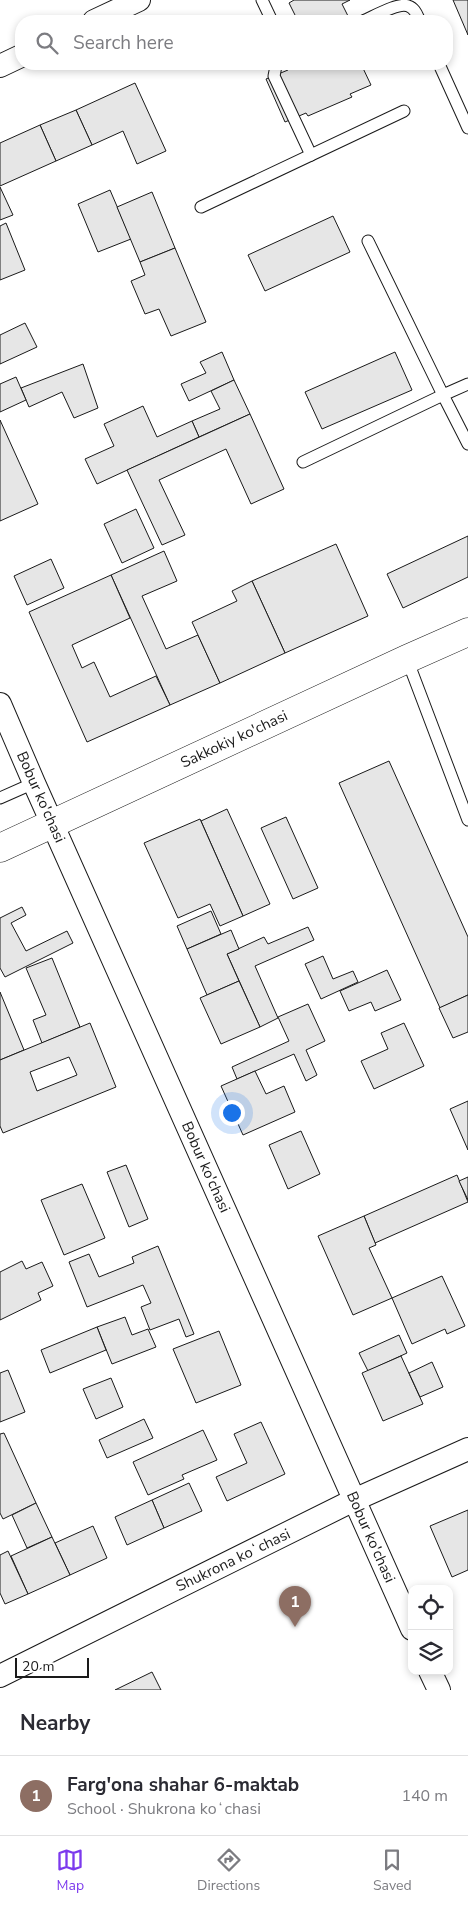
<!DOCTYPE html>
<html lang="en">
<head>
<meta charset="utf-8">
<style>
  body { margin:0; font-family:"Nunito Sans",sans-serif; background:#f7f7f7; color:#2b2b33 }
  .controls { position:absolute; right:15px; bottom:15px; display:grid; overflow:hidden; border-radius:10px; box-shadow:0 2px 8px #0003 }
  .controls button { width:45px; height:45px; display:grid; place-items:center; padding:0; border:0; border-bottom:1px solid #e1e1e2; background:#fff; color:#2b2b33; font:25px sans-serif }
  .scale { position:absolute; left:15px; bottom:12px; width:74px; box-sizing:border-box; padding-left:5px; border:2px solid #1a1a1a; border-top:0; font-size:14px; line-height:18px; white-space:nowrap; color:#1a1a1a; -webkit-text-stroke:4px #fff; paint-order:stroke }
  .you { position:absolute; left:231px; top:1112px; width:18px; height:18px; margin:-12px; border:4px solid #fff; border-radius:50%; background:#1a73e8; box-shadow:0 0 0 8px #1a73e833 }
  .badge { display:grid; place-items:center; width:32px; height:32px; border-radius:50%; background:#7c3aed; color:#fff; font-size:16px; font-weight:700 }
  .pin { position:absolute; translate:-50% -41px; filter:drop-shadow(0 1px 2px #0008) }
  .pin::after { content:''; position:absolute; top:26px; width:18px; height:15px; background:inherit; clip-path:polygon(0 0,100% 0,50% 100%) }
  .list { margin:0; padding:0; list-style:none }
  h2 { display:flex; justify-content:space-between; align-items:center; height:65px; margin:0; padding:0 20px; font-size:21px }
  h2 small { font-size:16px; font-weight:400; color:#7c7c81 }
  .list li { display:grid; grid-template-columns:32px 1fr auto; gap:15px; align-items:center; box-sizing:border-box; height:80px; padding:0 20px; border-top:1px solid #e1e1e2 }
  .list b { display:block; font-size:19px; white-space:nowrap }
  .list p { margin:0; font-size:16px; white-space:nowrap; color:#7c7c81 }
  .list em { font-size:16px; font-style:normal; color:#7c7c81 }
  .icon { flex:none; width:28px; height:28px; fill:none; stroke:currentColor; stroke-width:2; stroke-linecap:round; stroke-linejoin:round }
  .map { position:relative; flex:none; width:468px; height:1690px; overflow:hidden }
  .search { position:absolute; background:#fff; box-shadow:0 2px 8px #0003; left:15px; right:15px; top:15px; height:55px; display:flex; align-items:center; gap:12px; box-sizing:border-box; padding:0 18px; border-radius:20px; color:#7c7c81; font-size:19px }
  .sheet { height:145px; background:#fff }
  nav { display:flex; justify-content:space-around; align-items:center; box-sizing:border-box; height:70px; border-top:1px solid #e1e1e2; background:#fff; font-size:14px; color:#7c7c81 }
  nav a { display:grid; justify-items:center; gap:2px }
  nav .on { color:#7c3aed }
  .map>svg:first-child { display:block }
  .building { fill:#e6e6e6; stroke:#1a1a1a; fill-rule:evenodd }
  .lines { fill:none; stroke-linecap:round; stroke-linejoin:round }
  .lane-casing { stroke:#1a1a1a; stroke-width:13 }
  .street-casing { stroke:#1a1a1a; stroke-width:24 }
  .secondary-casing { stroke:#1a1a1a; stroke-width:29 }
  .lane { stroke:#fff; stroke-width:11 }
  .street { stroke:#fff; stroke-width:22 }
  .secondary { stroke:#fff; stroke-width:28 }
  .labels { text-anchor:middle; stroke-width:4; stroke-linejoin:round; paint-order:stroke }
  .street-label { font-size:15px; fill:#1a1a1a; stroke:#fff }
</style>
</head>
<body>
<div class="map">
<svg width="468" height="1690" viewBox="0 0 468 1690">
  <rect width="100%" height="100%" fill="#fff"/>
  <!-- building -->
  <g class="building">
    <path d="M294 0H350L342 4 349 18 342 21H298L289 3Z"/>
    <path d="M453 0H468V35Z"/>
    <path d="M285 64H361L371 85 350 94 352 97 308 116 306 113 285 122 266 79 288 70Z"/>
    <path d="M135 83 166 151 137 164 123 131 92 145 76 110Z"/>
    <path d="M76 110 92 145 56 161 40 125Z"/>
    <path d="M40 125 56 161 0 186V143Z"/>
    <path d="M0 187 13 215 0 220Z"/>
    <path d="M110 190 131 239 98 252 78 204Z"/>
    <path d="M152 192 175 248 140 262 117 207Z"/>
    <path d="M333 216 350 252 265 291 248 255Z"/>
    <path d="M6 223 25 270 0 280V226Z"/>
    <path d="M175 248 206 322 171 336 159 309 145 314 131 281 145 275 140 262Z"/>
    <path d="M25 323 37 347 0 364V335Z"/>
    <path d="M222 352 234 380 189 401 181 384 206 373 200 362Z"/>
    <path d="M395 352 412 390 322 429 305 392Z"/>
    <path d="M83 364 98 408 74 418 62 392 29 407 21 388Z"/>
    <path d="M16 377 26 400 0 412V384Z"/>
    <path d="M234 380 250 414 199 437 192 421 220 409 211 391Z"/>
    <path d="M143 406 157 437 192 421 199 437 97 484 85 459 114 446 104 424Z"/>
    <path d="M250 414 284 489 251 504 226 449 159 480 185 535 162 545 127 470Z"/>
    <path d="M0 420 38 504 0 521Z"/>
    <path d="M136 509 154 548 122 563 104 524Z"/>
    <path d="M468 536V577L403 608 387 574Z"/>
    <path d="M336 544 368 616 285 653 252 581Z"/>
    <path d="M164 551 177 581 142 596 166 649 198 635 220 683 170 705 111 575Z"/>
    <path d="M51 559 64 588 27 605 14 576Z"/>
    <path d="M111 575 130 618 72 645 82 668 94 662 110 697 156 676 170 705 87 742 29 612Z"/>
    <path d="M252 581 285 653 220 683 192 622 237 601 232 591Z"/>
    <path d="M389 761 468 937V995L440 1008 339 783Z"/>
    <path d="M227 809 270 904 243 916 201 821Z"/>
    <path d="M286 817 318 888 293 899 261 828Z"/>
    <path d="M200 819 243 916 220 926 210 904 178 918 144 843Z"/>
    <path d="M22 907 26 915 11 923 26 951 67 931 73 943 5 977 0 968V918Z"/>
    <path d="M211 911 221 934 187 949 177 926Z"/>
    <path d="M308 927 314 940 255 966 278 1018 260 1027 227 954 264 937 268 944Z"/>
    <path d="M231 930 239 949 227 954 239 981 207 995 187 949Z"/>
    <path d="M323 956 333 979 353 971 358 982 321 999 305 964Z"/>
    <path d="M52 958 80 1027 42 1043 33 1020 46 1015 26 968Z"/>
    <path d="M387 970 401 1000 375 1011 371 1002 349 1011 340 991Z"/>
    <path d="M239 981 260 1027 221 1044 200 998Z"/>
    <path d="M0 992 24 1050 0 1060Z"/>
    <path d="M468 995V1032L453 1038 439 1008Z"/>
    <path d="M308 1004 325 1041 306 1050 317 1075 306 1081 294 1054 237 1079 232 1067 289 1041 278 1017Z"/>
    <path d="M90 1023 116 1087 3 1133 0 1126V1060ZM69 1057 77 1075 37 1091 30 1072Z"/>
    <path d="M404 1023 424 1066 374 1089 361 1061 388 1049 381 1033Z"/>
    <path d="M255 1071 266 1094 284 1086 295 1112 243 1135 221 1086Z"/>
    <path d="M468 1101V1150L450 1109Z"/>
    <path d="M301 1131 320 1174 288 1189 269 1145Z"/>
    <path d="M126 1165 148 1219 129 1227 107 1172Z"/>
    <path d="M457 1175 468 1202 375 1243 364 1216Z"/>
    <path d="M468 1177V1200L459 1181Z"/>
    <path d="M82 1184 105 1238 64 1255 41 1200Z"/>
    <path d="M364 1216 376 1245 369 1248 392 1298 353 1315 318 1236Z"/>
    <path d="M158 1246 194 1334 186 1337 179 1319 150 1330 141 1307 151 1303 143 1285 87 1307 69 1262 89 1254 99 1277 134 1263 132 1257Z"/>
    <path d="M22 1261 26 1269 42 1262 53 1286 38 1293 41 1300 0 1320V1272Z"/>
    <path d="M442 1276 465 1326 447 1334 445 1329 412 1344 392 1298Z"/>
    <path d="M125 1317 132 1335 148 1329 156 1347 112 1364 97 1327Z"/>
    <path d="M97 1327 106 1350 50 1373 41 1350Z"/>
    <path d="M219 1331 241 1385 196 1403 173 1349Z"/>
    <path d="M399 1335 407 1353 368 1371 359 1353Z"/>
    <path d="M401 1356 423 1404 383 1421 362 1373Z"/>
    <path d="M432 1362 443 1387 420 1397 409 1373Z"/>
    <path d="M8 1370 25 1412 0 1422V1373Z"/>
    <path d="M111 1378 123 1407 96 1419 83 1389Z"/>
    <path d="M144 1419 153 1438 107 1458 99 1440Z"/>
    <path d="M261 1422 285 1474 227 1501 216 1477 247 1463 234 1434Z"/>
    <path d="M203 1430 217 1460 182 1475 184 1479 148 1495 133 1462Z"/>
    <path d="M4 1433 36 1503 3 1519 0 1513V1434Z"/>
    <path d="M189 1483 202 1511 164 1528 152 1500Z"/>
    <path d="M152 1500 164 1528 127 1545 115 1517Z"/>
    <path d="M36 1503 52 1537 27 1548 12 1515Z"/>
    <path d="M468 1510V1570L452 1577 430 1526Z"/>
    <path d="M93 1526 107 1558 70 1575 55 1543Z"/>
    <path d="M52 1537 70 1575 28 1594 11 1556Z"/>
    <path d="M8 1551 28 1594 5 1604 0 1593V1555Z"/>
    <path d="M152 1672 161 1690H115Z"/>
  </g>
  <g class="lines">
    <defs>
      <g id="lane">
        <path d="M262 0 272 21"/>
        <path d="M363 21C373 17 398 2 408 6 415 8 417 15 420 21"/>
        <path d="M278 64 276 66 274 76 311 155"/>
        <path d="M439 64 468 128"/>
        <path d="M201 207 404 111"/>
        <path d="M368 241 443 395 468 384"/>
        <path d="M303 462 443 395 468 444"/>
        <path d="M407 659 468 820"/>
        <path d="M0 798 34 783"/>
      </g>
      <g id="street">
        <path d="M94 21 139 0"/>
        <path d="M0 66 21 56"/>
        <path d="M0 704 34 783 412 1629"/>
        <path d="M430 1671 439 1690"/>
        <path d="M0 1676 354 1500 468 1449"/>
      </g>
      <path id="secondary" d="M0 848 407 659 468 632"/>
    </defs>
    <!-- lane casing -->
    <use href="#lane" class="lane-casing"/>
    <!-- street casing -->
    <use href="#street" class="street-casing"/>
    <!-- secondary casing -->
    <use href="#secondary" class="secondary-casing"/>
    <!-- lane -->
    <use href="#lane" class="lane"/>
    <!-- street -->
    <use href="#street" class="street"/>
    <!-- secondary -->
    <use href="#secondary" class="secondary"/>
  </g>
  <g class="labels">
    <!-- street labels -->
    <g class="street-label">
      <text transform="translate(234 739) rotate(-25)" y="5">Sakkokiy ko'chasi</text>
      <text transform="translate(41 797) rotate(66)" y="5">Bobur ko'chasi</text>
      <text transform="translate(206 1167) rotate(66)" y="5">Bobur ko'chasi</text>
      <text transform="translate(371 1537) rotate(66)" y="5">Bobur ko'chasi</text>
      <text transform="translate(233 1560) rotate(-26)" y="5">Shukrona koʻchasi</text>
    </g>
  </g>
</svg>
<div class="controls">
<button><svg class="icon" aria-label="locate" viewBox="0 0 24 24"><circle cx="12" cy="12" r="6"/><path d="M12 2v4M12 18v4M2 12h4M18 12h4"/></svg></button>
<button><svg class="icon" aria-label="layers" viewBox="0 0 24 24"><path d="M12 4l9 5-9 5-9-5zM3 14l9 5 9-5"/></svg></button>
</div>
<div class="scale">20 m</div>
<div class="you"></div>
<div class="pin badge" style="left:295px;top:1627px;background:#8d6e63">1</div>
<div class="search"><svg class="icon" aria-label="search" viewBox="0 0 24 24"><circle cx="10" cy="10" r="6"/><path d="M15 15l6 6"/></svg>Search here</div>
</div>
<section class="sheet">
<h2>Nearby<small></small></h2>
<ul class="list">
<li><span class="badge" style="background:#8d6e63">1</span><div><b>Farg'ona shahar 6-maktab</b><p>School · Shukrona koʻchasi</p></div><em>140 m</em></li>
</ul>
</section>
<nav>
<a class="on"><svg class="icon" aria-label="map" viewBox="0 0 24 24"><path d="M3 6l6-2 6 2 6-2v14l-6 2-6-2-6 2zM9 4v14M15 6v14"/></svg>Map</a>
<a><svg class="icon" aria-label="directions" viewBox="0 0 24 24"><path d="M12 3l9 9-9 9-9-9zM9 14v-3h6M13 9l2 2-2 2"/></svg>Directions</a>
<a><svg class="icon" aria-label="saved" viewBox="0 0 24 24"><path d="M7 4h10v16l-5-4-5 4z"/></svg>Saved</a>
</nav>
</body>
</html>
